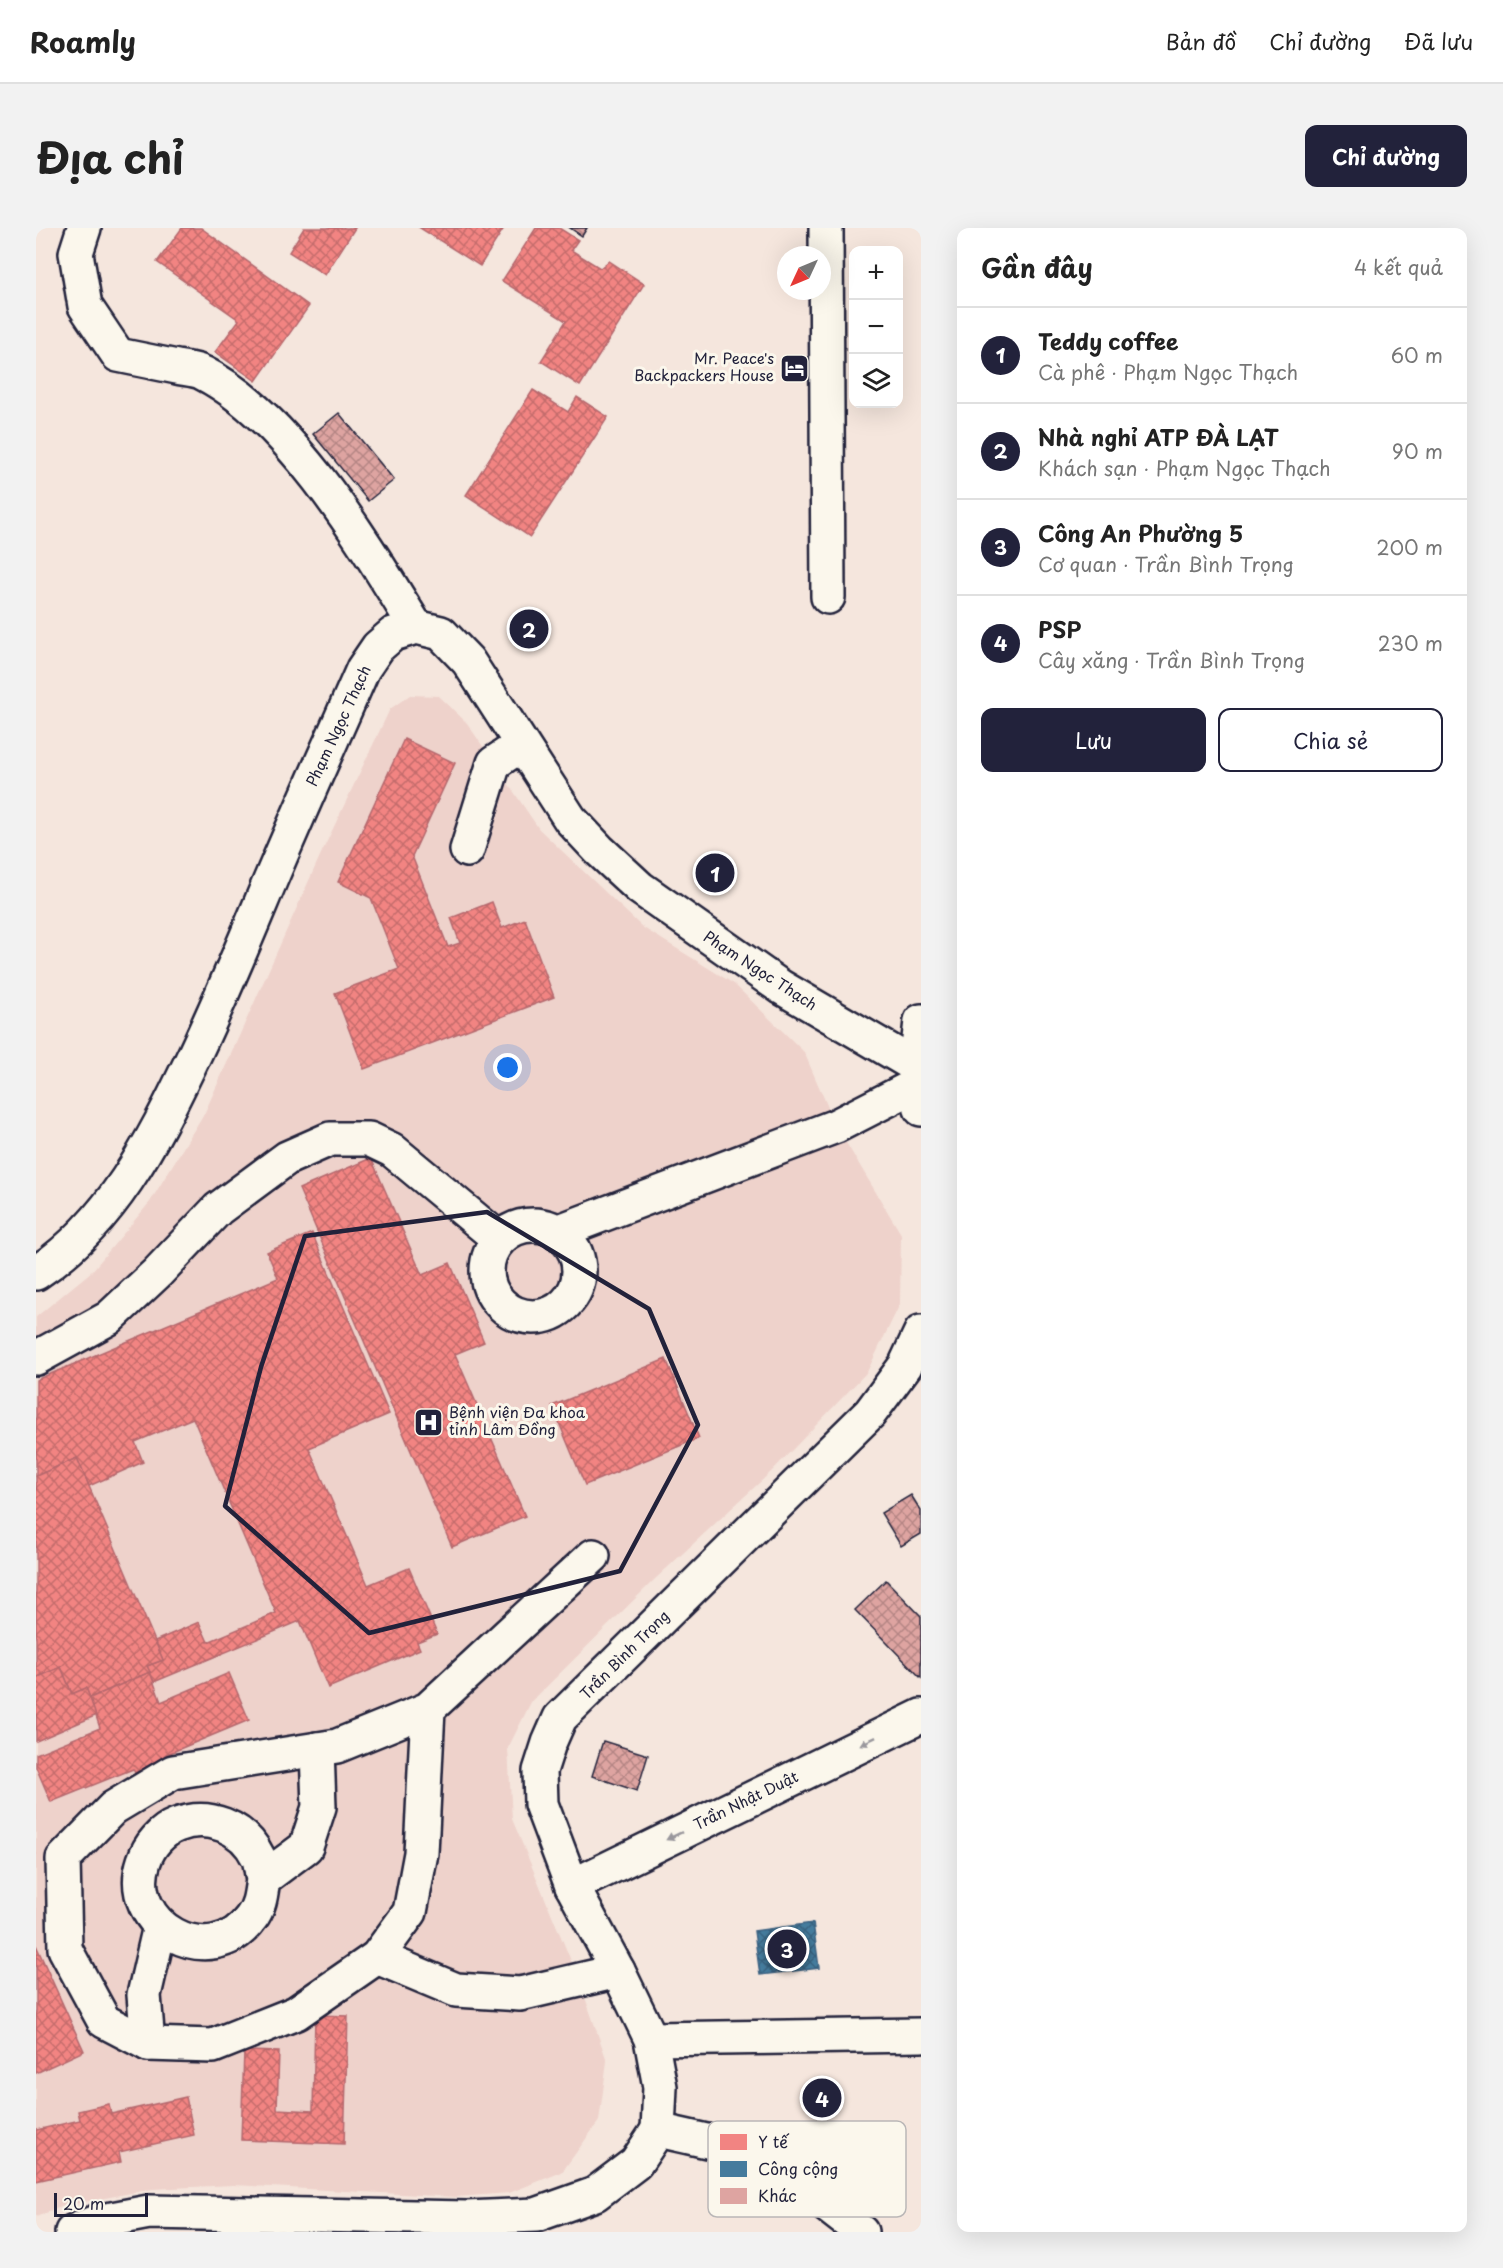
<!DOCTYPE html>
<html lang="vi">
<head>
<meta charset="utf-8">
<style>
  body { margin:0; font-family:"Playpen Sans",sans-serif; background:#f2f2f2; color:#222 }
  .controls { position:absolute; right:18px; top:18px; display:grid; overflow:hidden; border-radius:12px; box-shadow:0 6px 24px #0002 }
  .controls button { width:54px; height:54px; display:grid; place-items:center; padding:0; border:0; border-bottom:2px solid #e0e0e0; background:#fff; color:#222; font:30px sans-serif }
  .compass { position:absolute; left:741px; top:18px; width:54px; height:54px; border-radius:50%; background:#fff; box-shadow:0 6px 24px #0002; rotate:226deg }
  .scale { position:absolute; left:18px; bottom:15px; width:94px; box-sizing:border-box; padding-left:6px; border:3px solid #22223b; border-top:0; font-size:16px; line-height:21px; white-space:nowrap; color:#22223b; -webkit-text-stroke:4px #fbf7ec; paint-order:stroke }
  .you { position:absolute; left:472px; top:840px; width:21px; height:21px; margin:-15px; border:4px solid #fff; border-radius:50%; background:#1a73e8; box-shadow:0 0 0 9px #1a73e833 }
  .badge { display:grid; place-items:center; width:39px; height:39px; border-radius:50%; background:#22223b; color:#fff; font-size:20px; font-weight:700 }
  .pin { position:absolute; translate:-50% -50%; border:3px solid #fff; box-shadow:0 2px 6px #0006 }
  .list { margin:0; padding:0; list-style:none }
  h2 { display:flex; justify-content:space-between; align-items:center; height:78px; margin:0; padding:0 24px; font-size:26px }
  h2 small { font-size:20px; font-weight:400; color:#767676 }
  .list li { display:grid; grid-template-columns:39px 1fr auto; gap:18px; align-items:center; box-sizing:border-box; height:96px; padding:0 24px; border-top:2px solid #e0e0e0 }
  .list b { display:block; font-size:22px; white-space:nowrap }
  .list p { margin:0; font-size:20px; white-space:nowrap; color:#767676 }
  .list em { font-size:20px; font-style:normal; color:#767676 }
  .actions { display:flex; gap:12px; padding:18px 24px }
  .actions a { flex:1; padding:14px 0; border:2px solid #22223b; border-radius:12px; text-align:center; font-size:21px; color:#22223b }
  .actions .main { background:#22223b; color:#fff }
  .icon { flex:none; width:33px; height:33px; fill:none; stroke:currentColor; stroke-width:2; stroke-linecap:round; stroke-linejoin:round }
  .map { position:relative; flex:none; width:885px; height:2004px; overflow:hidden; border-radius:12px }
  header { display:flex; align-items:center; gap:36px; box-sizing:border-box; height:84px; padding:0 30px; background:#fff; border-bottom:2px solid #e0e0e0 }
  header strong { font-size:28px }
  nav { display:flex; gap:33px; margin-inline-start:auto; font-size:21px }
  .intro { display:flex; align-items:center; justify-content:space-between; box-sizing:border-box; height:144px; padding:0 36px }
  h1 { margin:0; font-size:42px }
  .button { padding:15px 27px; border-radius:12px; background:#22223b; color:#fff; font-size:21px; font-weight:700 }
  main { display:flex; gap:36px; padding:0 36px }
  aside { flex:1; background:#fff; border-radius:12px; box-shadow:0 6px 24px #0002 }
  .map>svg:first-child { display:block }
  .built { fill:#eed2cb }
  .health { fill:url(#health-cross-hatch); stroke:#b4676d; stroke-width:1.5 }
  .public { fill:url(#public-cross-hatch); stroke:#3a6080; stroke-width:1.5 }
  .building { fill:url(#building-cross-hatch); stroke:#22223b; stroke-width:1.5 }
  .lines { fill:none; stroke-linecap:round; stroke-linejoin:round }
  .minor-casing { stroke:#22223b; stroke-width:38 }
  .minor { stroke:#fbf7ec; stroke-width:33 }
  .oneway { fill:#99979c }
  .marked { fill:none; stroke:#22223b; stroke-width:4.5; stroke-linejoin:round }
  .labels { text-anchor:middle; stroke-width:6; stroke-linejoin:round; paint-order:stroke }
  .poi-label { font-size:15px; fill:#22223b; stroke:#fbf7ec; text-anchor:end }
  .street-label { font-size:15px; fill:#22223b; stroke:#fbf7ec }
  .key { fill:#fbf7ec; stroke:#bab7b7; stroke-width:1.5 }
  .key-label { font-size:16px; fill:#22223b }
</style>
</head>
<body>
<header>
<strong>Roamly</strong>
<nav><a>Bản đồ</a><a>Chỉ đường</a><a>Đã lưu</a></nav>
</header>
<div class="intro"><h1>Địa chỉ</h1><a class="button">Chỉ đường</a></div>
<main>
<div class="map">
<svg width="885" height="2004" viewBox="0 0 885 2004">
  <defs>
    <pattern id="health-cross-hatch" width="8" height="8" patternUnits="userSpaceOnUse" patternTransform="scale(1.5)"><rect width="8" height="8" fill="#f28482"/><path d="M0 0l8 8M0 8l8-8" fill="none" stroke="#c46c6c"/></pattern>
    <pattern id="public-cross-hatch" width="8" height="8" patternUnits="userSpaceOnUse" patternTransform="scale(1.5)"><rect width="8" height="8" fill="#457b9d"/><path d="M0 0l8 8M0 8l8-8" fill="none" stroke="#396481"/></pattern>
    <pattern id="building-cross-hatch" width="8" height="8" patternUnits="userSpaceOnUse" patternTransform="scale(1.5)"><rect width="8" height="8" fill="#dea4a1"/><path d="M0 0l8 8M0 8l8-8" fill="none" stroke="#b48584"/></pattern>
  </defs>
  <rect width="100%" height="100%" fill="#f5e6dd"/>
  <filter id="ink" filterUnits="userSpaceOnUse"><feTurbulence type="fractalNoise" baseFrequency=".0167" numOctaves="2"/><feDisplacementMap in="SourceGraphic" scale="12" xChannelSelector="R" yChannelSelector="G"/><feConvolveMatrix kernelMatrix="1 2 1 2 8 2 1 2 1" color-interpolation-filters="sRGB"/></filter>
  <g filter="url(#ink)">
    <!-- built -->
    <path class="built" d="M374 467 403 468 431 495 503 601 606 699 698 756 768 824 800 898 865 1006 864 1076 831 1144 735 1244 618 1352 495 1474 472 1520 476 1591 543 1752 571 1833 563 1893 526 1944 473 1965 420 1969 197 1957 116 1961 27 1978 0 1989V1089L56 1043 114 974 169 884 284 628 354 481Z"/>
    <!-- health -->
    <g class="health">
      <path d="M146 0H165L273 78 220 153 179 124 203 92 121 34Z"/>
      <path d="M268 0H319L289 47 253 24Z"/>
      <path d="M384 0H468L444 38Z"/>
      <path d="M500 0H523L542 12 535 22 564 40 573 33 608 56 544 158 505 133 530 93 466 53Z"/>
      <path d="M497 162 532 184 541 169 572 189 494 309 430 267Z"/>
      <path d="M368 511 419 535 376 628 412 719 424 715 415 690 456 674 466 700 489 691 518 769 328 841 299 765 363 741 335 670 302 654Z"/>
      <path d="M335 930 386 1047 414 1035 448 1114 419 1126 489 1288 416 1319 263 961Z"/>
      <path d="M276 1005 353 1186 273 1220 332 1357 373 1340 401 1406 381 1414 384 1421 292 1460 264 1393 118 1454 111 1438 127 1432 119 1413 163 1394 172 1414 240 1385 157 1190 99 1214 107 1234 53 1258 41 1230 0 1248V1152L242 1050 231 1024Z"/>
      <path d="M630 1131 663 1210 549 1257 516 1178Z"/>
      <path d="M41 1230 127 1432 111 1438 114 1444 54 1470 50 1460 36 1466 25 1439 0 1450V1248Z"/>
      <path d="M25 1439 36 1466 50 1460 61 1487 0 1513V1450Z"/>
      <path d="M114 1444 125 1474 193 1445 213 1492 129 1527 132 1534 100 1547 97 1541 15 1574 0 1539V1526L64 1500 54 1470Z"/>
      <path d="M0 1717 48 1823 0 1845Z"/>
      <path d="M279 1787 312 1788 308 1916 205 1912 208 1823 243 1824 241 1881 277 1883Z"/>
      <path d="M150 1869 158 1907 83 1924 85 1934 0 1953V1902L44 1892 42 1883 73 1876 75 1886Z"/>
    </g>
    <!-- public -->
    <path class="public" d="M777 1695 783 1740 724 1747 718 1703Z"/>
    <!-- building -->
    <g class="building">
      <path d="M534 0H551L546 8Z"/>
      <path d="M303 185 358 252 332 273 277 206Z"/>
      <path d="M875 1267 885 1283V1306L865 1318 845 1285Z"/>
      <path d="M850 1352 885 1388V1450L819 1382Z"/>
      <path d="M567 1513 612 1527 601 1563 556 1548Z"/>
    </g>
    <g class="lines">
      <defs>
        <g id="minor">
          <path d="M48 0 40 25 49 78 82 127C102 131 121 135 141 139 149 141 160 141 167 145 255 190 329 316 380 399"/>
          <path d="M790 0 792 369"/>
          <path d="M431 622 458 535 485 517"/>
          <path d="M885 793 880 838 885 881"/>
          <circle cx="497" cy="1043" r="46"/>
          <path d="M521 1004 800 898 882 856"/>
          <path d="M0 1045C75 996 116 915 154 836 183 776 208 715 234 653 264 582 296 512 327 441L342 419 357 406 380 399 405 405 432 433 534 591 563 622 604 660 745 759 880 838"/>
          <path d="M0 1130 73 1090 121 1045 182 981 251 930 294 911H333L356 922 463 1011"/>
          <path d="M392 1481 301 1518 137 1544 77 1580 27 1631 29 1721 68 1793 112 1816 177 1818 260 1785 341 1729 374 1684 385 1625 392 1481 557 1328"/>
          <path d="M227 1651C225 1644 225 1635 222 1629 207 1598 172 1585 141 1597 125 1603 113 1618 108 1633 86 1698 175 1746 215 1690 224 1679 225 1665 227 1651L270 1619 283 1579 281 1521"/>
          <path d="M536 1658 885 1488"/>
          <path d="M341 1729 420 1762 484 1766 582 1743"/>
          <path d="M615 1811 885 1807"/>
          <path d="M112 1816 108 1767 124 1698"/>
          <path d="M622 1902 624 1859 615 1811 582 1743 536 1658 505 1576 504 1543 513 1515 524 1490 834 1185 869 1138 885 1104"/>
          <path d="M622 1902 702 1920 758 1952 825 2004"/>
          <path d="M36 2004 60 1994 113 1984 431 1990 500 1987 559 1966 600 1935 622 1902"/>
        </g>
      </defs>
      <!-- minor casing -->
      <use href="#minor" class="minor-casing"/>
      <!-- minor -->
      <use href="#minor" class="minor"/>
    </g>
    <!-- one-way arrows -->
    <defs><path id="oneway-solid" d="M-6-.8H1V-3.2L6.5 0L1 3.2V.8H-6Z" transform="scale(1.5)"/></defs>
    <g class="oneway">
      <use href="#oneway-solid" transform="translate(832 1513) rotate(154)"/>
      <use href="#oneway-solid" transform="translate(638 1608) rotate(154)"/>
    </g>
  </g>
  <!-- marked area -->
  <path class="marked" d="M451 984 613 1081 662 1197 584 1343 333 1405 189 1278 225 1139 269 1008Z"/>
  <!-- icons -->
  <defs>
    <symbol id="hotel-square" viewBox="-11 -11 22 22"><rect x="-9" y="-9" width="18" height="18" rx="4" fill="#22223b" stroke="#fbf7ec"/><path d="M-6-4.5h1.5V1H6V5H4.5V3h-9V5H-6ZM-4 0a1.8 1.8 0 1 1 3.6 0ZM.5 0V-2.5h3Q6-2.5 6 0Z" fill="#fff"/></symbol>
    <symbol id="hospital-square" viewBox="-11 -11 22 22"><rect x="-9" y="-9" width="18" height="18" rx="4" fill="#22223b" stroke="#fbf7ec"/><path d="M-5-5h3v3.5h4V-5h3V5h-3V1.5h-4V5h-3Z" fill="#fff"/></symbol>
  </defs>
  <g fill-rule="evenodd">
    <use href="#hotel-square" x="742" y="124" width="33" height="33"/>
    <use href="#hospital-square" x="376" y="1178" width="33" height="33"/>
  </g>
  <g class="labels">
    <!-- poi labels -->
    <g class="poi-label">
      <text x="738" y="136">Mr. Peace's<tspan x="738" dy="17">Backpackers House</tspan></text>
      <text x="413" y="1190" text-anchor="start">Bệnh viện Đa khoa<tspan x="413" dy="17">tỉnh Lâm Đồng</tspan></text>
    </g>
    <!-- street labels -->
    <g class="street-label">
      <text transform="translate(303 498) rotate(-65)" y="5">Phạm Ngọc Thạch</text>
      <text transform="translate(724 743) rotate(33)" y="5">Phạm Ngọc Thạch</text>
      <text transform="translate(589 1427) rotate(-45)" y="5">Trần Bình Trọng</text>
      <text transform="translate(710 1573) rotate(-26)" y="5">Trần Nhật Duật</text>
    </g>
  </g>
  <!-- legend -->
  <rect x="672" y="1893" width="198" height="96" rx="9" class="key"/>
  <rect x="684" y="1906" width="27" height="16" fill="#f28482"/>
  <rect x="684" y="1933" width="27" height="16" fill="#457b9d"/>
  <rect x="684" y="1960" width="27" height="16" fill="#dea4a1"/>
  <g class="key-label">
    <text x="722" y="1920">Y tế</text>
    <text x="722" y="1947">Công cộng</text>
    <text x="722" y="1974">Khác</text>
  </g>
</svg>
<div class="controls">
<button>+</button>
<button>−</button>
<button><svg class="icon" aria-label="layers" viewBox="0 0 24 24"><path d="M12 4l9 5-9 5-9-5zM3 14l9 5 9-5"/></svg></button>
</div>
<svg class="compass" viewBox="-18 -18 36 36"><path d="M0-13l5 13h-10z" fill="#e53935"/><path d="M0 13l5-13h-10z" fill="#767676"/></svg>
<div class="scale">20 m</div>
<div class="you"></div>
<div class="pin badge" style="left:679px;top:645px">1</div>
<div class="pin badge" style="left:493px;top:401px">2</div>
<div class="pin badge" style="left:751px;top:1721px">3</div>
<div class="pin badge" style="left:786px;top:1870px">4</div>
</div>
<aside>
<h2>Gần đây<small>4 kết quả</small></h2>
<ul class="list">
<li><span class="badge">1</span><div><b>Teddy coffee</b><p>Cà phê · Phạm Ngọc Thạch</p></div><em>60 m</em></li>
<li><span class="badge">2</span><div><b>Nhà nghỉ ATP ĐÀ LẠT</b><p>Khách sạn · Phạm Ngọc Thạch</p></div><em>90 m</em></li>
<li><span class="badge">3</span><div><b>Công An Phường 5</b><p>Cơ quan · Trần Bình Trọng</p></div><em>200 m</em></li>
<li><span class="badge">4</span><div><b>PSP</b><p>Cây xăng · Trần Bình Trọng</p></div><em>230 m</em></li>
</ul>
<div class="actions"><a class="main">Lưu</a><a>Chia sẻ</a></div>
</aside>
</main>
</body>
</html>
